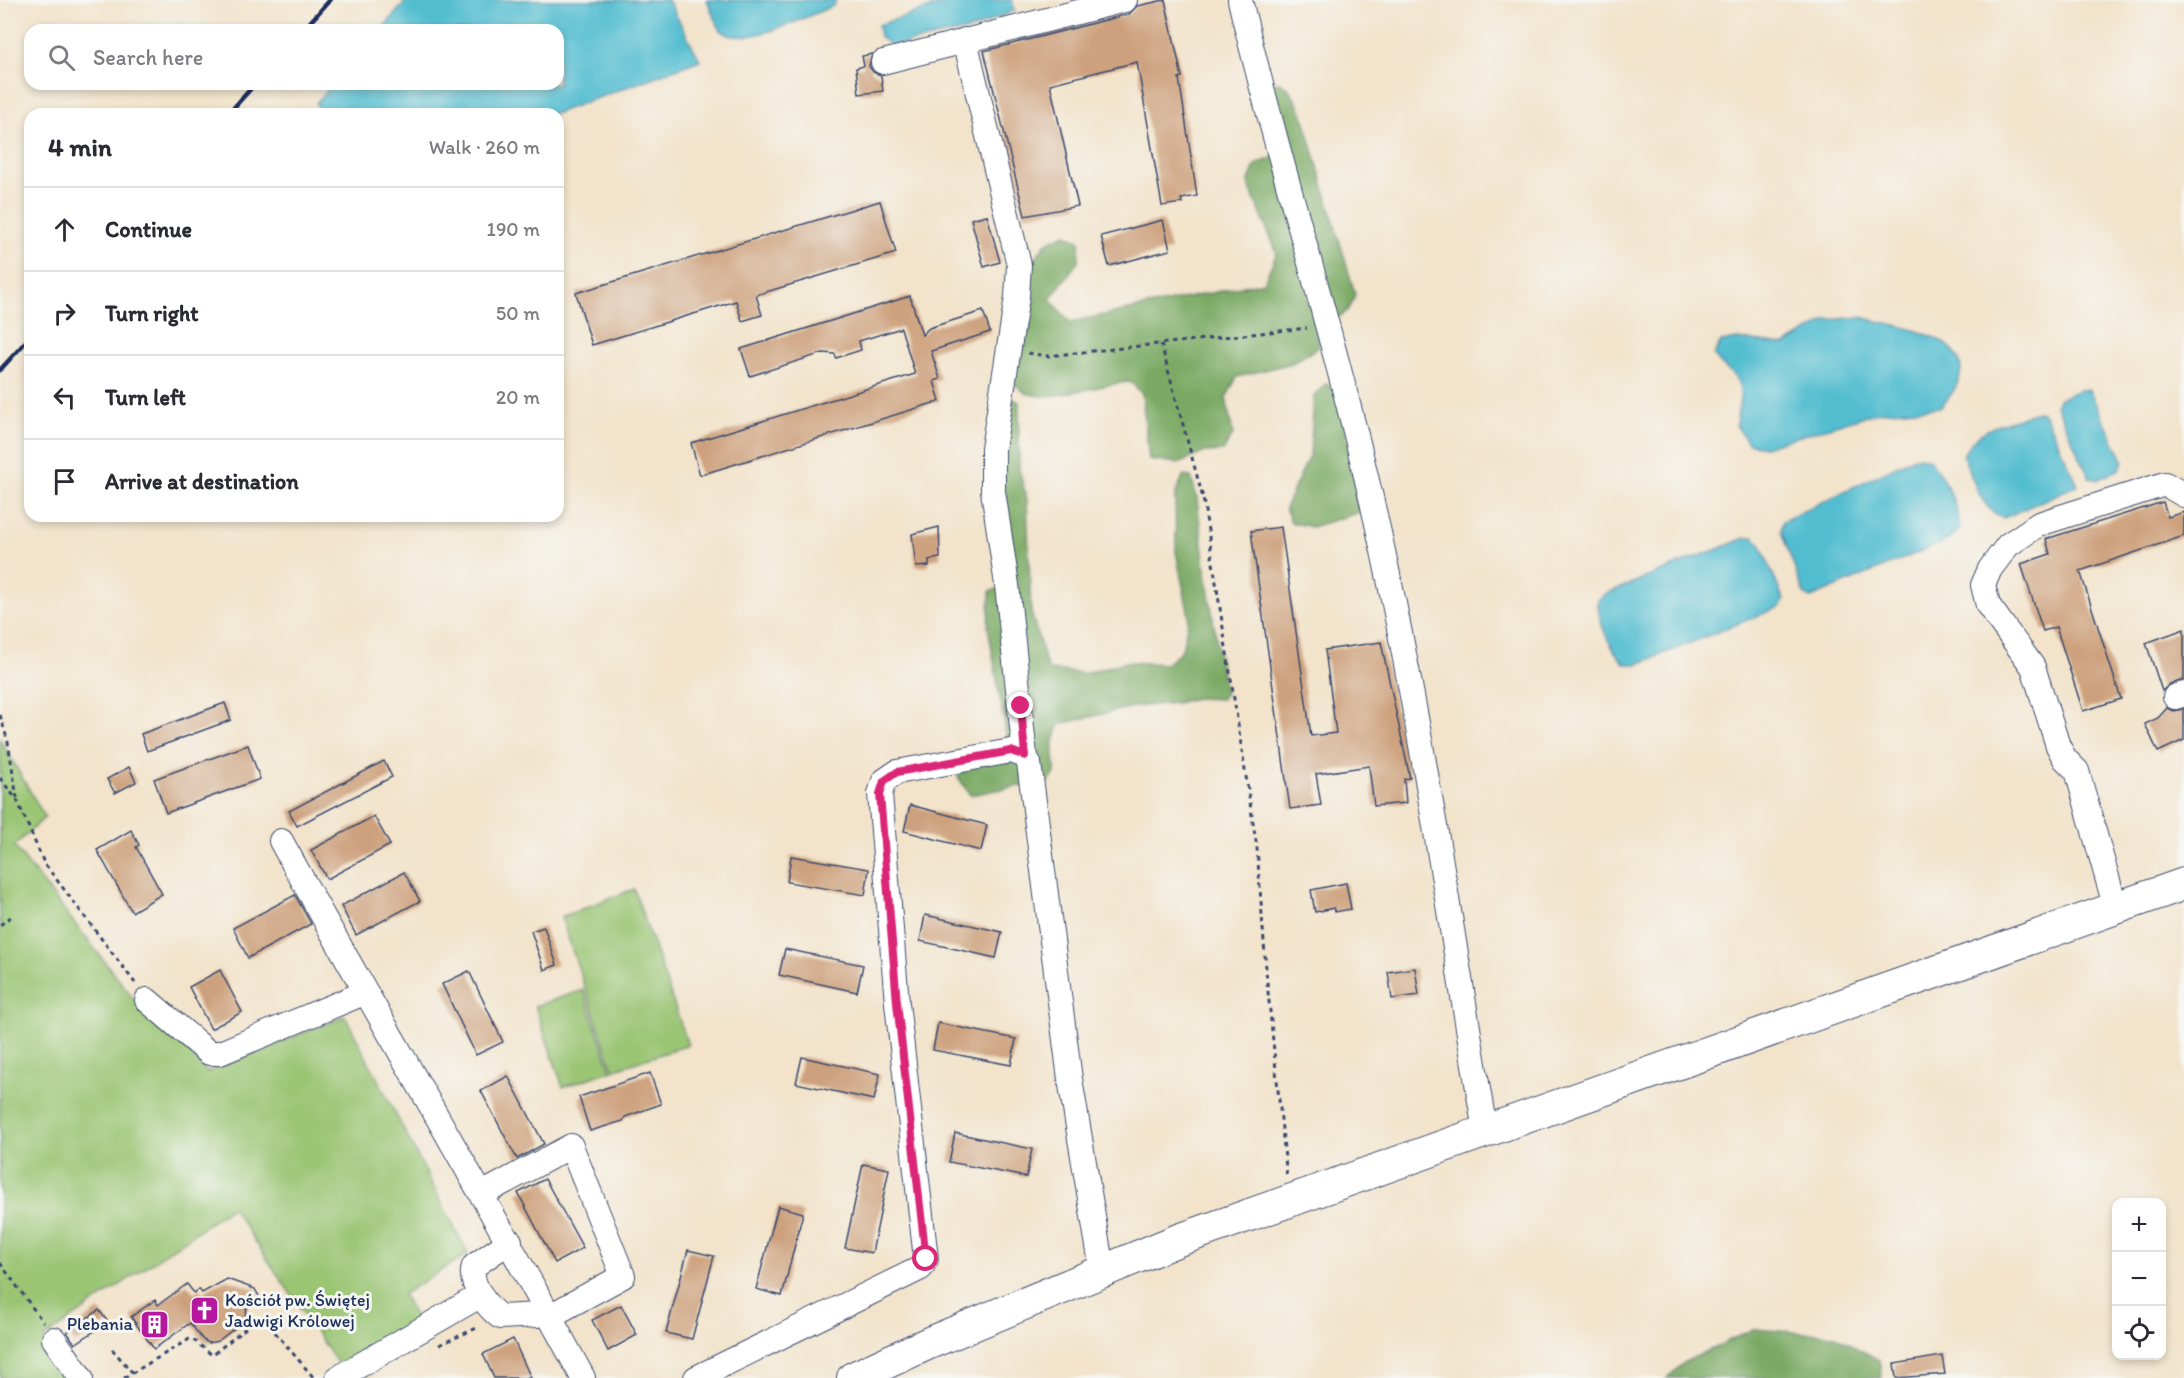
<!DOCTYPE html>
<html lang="en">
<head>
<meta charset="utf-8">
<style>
  body { margin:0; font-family:Itim,sans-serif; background:#f7f7f7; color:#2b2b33 }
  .controls { position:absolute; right:18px; bottom:18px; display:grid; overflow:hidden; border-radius:12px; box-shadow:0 3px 9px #0003 }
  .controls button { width:54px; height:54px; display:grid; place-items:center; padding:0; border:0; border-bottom:2px solid #e1e1e2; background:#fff; color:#2b2b33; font:30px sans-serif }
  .stop { position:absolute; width:18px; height:18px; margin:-14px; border:4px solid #db2777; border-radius:50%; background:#fff }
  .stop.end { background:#db2777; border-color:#fff; box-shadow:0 2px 6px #0008 }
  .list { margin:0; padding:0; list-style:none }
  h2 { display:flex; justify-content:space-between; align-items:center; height:78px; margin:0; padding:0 24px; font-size:26px }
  h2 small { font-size:20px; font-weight:400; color:#7c7c81 }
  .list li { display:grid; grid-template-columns:39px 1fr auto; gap:18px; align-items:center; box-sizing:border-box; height:84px; padding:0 24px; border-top:2px solid #e1e1e2 }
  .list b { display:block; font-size:22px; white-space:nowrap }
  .list em { font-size:20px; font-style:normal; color:#7c7c81 }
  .icon { flex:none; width:33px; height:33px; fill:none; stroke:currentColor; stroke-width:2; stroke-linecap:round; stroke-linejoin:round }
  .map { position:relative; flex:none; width:2184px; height:1378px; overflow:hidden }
  .search { position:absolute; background:#fff; box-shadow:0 3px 9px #0003; left:24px; top:24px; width:540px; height:66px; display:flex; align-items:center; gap:15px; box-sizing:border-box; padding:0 21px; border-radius:18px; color:#7c7c81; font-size:22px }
  .panel { position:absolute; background:#fff; box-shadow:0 3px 9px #0003; left:24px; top:108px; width:540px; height:414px; border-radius:18px }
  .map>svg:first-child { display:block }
  .green { fill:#9ac573; stroke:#5a7a68; stroke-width:1.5 }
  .forest { fill:#7baa65; stroke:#4b6c62; stroke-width:1.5 }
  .water { fill:#53bdd0; stroke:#377697; stroke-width:1.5 }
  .building { fill:#cda17d }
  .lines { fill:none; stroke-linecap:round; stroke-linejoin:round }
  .minor-casing { stroke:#3b4a6e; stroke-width:26 }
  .major-casing { stroke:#3b4a6e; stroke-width:34 }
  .path { stroke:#3b4a6e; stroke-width:3; stroke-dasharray:4.5 4.5; stroke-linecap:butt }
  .minor { stroke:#fff; stroke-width:24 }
  .major { stroke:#fff; stroke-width:32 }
  .rail { stroke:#1b2f5e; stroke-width:4.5 }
  .route { stroke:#db2777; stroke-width:8 }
  .labels { text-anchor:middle; stroke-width:6; stroke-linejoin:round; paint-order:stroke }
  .poi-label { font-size:18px; fill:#1b2f5e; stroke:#f6f6f2; text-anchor:start }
</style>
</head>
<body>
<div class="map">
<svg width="2184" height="1378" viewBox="0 0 2184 1378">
  <rect width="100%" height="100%" fill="#f6f6f2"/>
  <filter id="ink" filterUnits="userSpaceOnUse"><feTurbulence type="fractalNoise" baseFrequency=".0167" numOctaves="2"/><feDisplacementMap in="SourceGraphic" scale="12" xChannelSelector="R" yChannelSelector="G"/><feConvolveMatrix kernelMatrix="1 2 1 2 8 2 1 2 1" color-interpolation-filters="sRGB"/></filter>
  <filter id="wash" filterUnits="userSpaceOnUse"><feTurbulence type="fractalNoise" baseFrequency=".008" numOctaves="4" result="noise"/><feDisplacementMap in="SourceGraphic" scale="24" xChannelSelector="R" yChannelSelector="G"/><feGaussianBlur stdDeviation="1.35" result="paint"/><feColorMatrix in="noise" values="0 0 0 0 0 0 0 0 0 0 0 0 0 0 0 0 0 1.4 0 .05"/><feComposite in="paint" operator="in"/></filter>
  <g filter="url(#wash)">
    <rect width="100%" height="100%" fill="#f2e3ca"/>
    <!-- green -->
    <g class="green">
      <path d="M0 739 45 817 14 846 140 1007 181 1043 207 1072 345 1016 468 1254 403 1294 417 1322 340 1367 232 1207 44 1338 66 1378H0Z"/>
      <path d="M634 889 688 1045 613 1070 561 917Z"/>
      <path d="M583 990 611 1071 563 1087 535 1006Z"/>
    </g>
    <!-- forest -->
    <g class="forest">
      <path d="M1280 82 1289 89 1302 112 1355 294C1351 315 1335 320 1317 326L1319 347 1292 363 1237 377 1226 398 1233 434 1223 451 1205 452 1180 463 1149 460 1142 393 1130 382C1102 383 1050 403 1026 393 1021 390 1015 384 1011 380L1028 268 1045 244 1065 234 1080 241 1078 262 1050 299 1070 322 1264 282 1277 253 1248 184 1255 165 1288 151 1271 85Z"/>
      <path d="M1326 384 1337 390 1364 511 1312 527 1291 522 1285 508 1310 454 1314 396Z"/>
      <path d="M1008 397 1019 402V469L1027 499 1031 612 1048 670 1085 673 1126 662 1167 664 1182 650 1189 616 1176 552 1175 496 1183 476 1191 477 1197 498 1205 568 1225 693 1222 699 1196 698 1176 703 1133 707 1060 724C1058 730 1054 738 1054 744 1052 771 1065 772 1037 790L1020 786 970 795 958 777 966 764 1007 740 988 627 990 591 1013 585 1001 500Z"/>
      <path d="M1753 1329 1833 1335 1879 1360 1882 1378H1667L1685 1362Z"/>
    </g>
    <!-- water -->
    <g class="water">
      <path d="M407 0H668L700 60 554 114H321L316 103 333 84H558V30H381Z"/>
      <path d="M707 0H836L833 6C810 15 739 51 721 30 715 22 711 9 707 0Z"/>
      <path d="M954 0H1012L1015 10 973 29 892 46 880 37 878 25Z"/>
      <path d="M1860 317C1907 328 2002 340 1941 407L1878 412 1764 447 1748 443 1736 425C1737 410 1746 388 1734 376 1726 368 1720 365 1714 355L1721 342 1737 339 1785 345 1827 320Z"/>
      <path d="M2079 390H2089L2123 460 2120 469 2097 480 2089 477 2056 405 2059 399Z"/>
      <path d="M2040 411 2045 415 2078 485 2004 518C1980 510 1973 478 1963 456 1974 426 2013 421 2040 411Z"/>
      <path d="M1915 457 1928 458C1943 476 1959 506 1960 528L1950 539 1811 598 1804 594 1781 531 1783 521Z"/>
      <path d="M1754 537 1760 543 1784 601 1780 607 1638 664H1625C1610 649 1597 621 1598 600L1605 594 1745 538Z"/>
    </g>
    <g id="blocks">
      <!-- building -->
      <g class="building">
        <path d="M1165 0 1182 77 1179 78 1197 196 1181 199 1182 203 1162 206 1137 62 1050 84 1078 206 1025 216 984 51 1129 14 1137 6Z"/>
        <path d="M872 54 869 66 873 72 881 76 883 91 859 94 856 68 864 66 862 56Z"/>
        <path d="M880 201 896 253 756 295 762 315 742 321 736 301 592 345 576 293Z"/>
        <path d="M987 215 1000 262 984 267 971 219Z"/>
        <path d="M1163 220 1170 250 1109 266 1101 236Z"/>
        <path d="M910 296 922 335 929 328 983 311 990 332 931 351 940 379 934 381 940 401 700 475 691 443 915 374 901 328 859 341 861 350 836 358 835 354 823 353 750 376 741 349Z"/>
        <path d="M2163 502 2168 517 2184 512V536L2080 571 2121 699 2083 711 2056 627 2043 631 2021 564 2050 554 2046 539Z"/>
        <path d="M939 527 940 558 929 560V566L916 567 912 534Z"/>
        <path d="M1281 527 1311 736 1336 733 1325 650 1381 642 1410 778 1404 779 1406 803 1374 806 1369 766 1316 774 1321 805 1290 809 1251 531Z"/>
        <path d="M2184 629V680L2170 684 2162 691 2146 643Z"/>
        <path d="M225 703 231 720 147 751 141 734Z"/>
        <path d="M2167 708 2173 711 2184 709V740L2158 752 2145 724 2158 718Z"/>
        <path d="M248 745 260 779 166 813 154 779Z"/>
        <path d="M384 761 392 777 297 826 289 811Z"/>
        <path d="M129 767 136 782 115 793 107 779Z"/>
        <path d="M910 805 987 825 981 851 904 831Z"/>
        <path d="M374 816 390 845 327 879 311 850Z"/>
        <path d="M131 830 139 845 136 847 162 894 132 912 97 850Z"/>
        <path d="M791 856 869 869 865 895 787 882Z"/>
        <path d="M404 872 420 901 356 935 341 906Z"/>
        <path d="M1346 883 1351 909 1335 912 1334 908 1315 912 1311 890Z"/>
        <path d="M295 895 311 924 248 958 233 928Z"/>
        <path d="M925 915 1002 932 996 958 920 941Z"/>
        <path d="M544 927 557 965 544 970 531 931Z"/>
        <path d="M785 949 863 965 857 992 779 975Z"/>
        <path d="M1415 968 1419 995 1392 999 1388 972Z"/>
        <path d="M220 970 242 1012 211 1029 189 987Z"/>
        <path d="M469 971 503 1042 476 1055 442 984Z"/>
        <path d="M938 1023 1016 1039 1011 1065 933 1050Z"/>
        <path d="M802 1057 880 1074 874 1100 796 1083Z"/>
        <path d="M650 1073 661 1104 625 1117 623 1121 590 1131 579 1097Z"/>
        <path d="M508 1076 544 1144 517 1159 481 1091Z"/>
        <path d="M955 1133 1032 1149 1026 1177 949 1162Z"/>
        <path d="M863 1164 889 1169 872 1253 845 1248Z"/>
        <path d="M545 1179 583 1248 555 1263 518 1193Z"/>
        <path d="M778 1206 803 1213 782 1296 756 1289Z"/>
        <path d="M688 1250 714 1256 692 1339 666 1333Z"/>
        <path d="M227 1279 255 1289 262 1302 248 1304 244 1321 218 1341 209 1343 203 1340 190 1323 154 1349 131 1317 155 1300 158 1305 187 1284 194 1293 199 1289 202 1293Z"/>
        <path d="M621 1305 637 1335 608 1351 592 1320Z"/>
        <path d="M99 1310 108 1322 75 1344 67 1332Z"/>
        <path d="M513 1339 531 1378H494L483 1354Z"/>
        <path d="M1942 1356 1945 1374 1896 1378 1894 1364Z"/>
      </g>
    </g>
  </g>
  <g filter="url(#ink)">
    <use href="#blocks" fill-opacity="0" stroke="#3b4a6e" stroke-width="1.5"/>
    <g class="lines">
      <defs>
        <g id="minor">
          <path d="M1240 0C1277 159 1328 314 1365 472 1417 689 1448 911 1485 1131"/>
          <path d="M965 40 1019 265 1017 297 993 449V491L1007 585 1025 756"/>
          <path d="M883 62 1125 0"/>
          <path d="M2175 697 2184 694"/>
          <path d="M281 841C380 1021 486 1197 583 1378"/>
          <path d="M2116 909 2077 771 2065 759 2058 746 2033 667 1988 605 1983 585 1990 569 2008 545 2039 524 2165 484 2184 495"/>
          <path d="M147 1000 209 1053H220L364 993"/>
          <path d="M482 1194 571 1146 623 1276 550 1316"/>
          <path d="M510 1241 474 1266C468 1283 487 1307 500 1317L537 1315 547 1310"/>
          <path d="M54 1339 81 1378"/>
          <path d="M338 1378 481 1295"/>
          <path d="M696 1378 921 1268 926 1259 897 1003 880 794 884 781 897 772 1011 751 1025 756 1029 763 1070 1079 1102 1270"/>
        </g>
        <path id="major" d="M853 1378 929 1343 1176 1241 2184 884"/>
      </defs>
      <!-- minor casing -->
      <use href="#minor" class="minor-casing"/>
      <!-- major casing -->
      <use href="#major" class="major-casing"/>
      <!-- path -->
      <g class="path">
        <path d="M1161 344 1203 498 1257 848 1267 982 1287 1178"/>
        <path d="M1028 353 1047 356 1307 328"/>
        <path d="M0 715 8 742 17 798"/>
        <path d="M0 778 17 800 44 863 135 983"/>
        <path d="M0 925 12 916"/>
        <path d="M0 1263 43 1322"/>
        <path d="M439 1345 479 1327"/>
        <path d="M112 1349 132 1372"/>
        <path d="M124 1378 191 1338 212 1355 261 1316 314 1378"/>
      </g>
      <!-- minor -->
      <use href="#minor" class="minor"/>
      <!-- major -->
      <use href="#major" class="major"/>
      <!-- rail -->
      <g class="rail">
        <path d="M303 30 330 0"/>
        <path d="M228 114 255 84"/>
        <path d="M0 370 30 337"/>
      </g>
    </g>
  </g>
  <g class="lines" filter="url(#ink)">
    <!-- route -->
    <path class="route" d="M926 1259 897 1003 880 794 884 781 897 772 1011 751 1025 756 1021 706"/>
  </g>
  <!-- icons -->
  <defs>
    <symbol id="church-square" viewBox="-11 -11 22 22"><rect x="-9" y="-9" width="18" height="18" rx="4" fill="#b5179e" stroke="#f6f6f2"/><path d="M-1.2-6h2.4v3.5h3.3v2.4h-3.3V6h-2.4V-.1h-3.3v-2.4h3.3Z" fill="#fff"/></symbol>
    <symbol id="building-square" viewBox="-11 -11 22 22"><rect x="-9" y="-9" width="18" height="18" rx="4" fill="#b5179e" stroke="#f6f6f2"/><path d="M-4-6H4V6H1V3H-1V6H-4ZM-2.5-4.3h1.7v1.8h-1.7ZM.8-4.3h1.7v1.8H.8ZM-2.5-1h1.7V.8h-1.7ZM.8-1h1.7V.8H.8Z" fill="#fff"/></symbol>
  </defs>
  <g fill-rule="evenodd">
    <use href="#church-square" x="188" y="1294" width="33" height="33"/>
    <use href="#building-square" x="138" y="1308" width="33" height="33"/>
  </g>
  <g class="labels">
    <!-- poi labels -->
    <g class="poi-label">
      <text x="225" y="1306">Kościół pw. Świętej<tspan x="225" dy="21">Jadwigi Królowej</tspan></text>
      <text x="133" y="1330" text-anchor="end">Plebania</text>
    </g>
  </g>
</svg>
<div class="controls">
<button>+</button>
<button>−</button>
<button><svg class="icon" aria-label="locate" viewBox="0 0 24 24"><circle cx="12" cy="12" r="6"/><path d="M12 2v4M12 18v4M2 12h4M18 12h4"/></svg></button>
</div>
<div class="stop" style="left:926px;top:1259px"></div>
<div class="stop end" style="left:1021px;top:706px"></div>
<div class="search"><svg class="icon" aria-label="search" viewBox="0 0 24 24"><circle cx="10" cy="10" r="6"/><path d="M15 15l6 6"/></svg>Search here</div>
<section class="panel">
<h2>4 min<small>Walk · 260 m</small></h2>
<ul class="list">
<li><svg class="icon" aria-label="ahead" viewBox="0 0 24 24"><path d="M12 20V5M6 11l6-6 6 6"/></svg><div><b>Continue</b></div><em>190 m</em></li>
<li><svg class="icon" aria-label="right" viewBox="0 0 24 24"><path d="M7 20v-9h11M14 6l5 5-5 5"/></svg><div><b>Turn right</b></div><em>50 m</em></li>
<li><svg class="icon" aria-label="left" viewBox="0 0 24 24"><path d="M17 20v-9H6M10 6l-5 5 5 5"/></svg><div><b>Turn left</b></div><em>20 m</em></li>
<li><svg class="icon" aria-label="arrive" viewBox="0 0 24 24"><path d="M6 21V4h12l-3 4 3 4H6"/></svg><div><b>Arrive at destination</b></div></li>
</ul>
</section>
</div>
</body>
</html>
